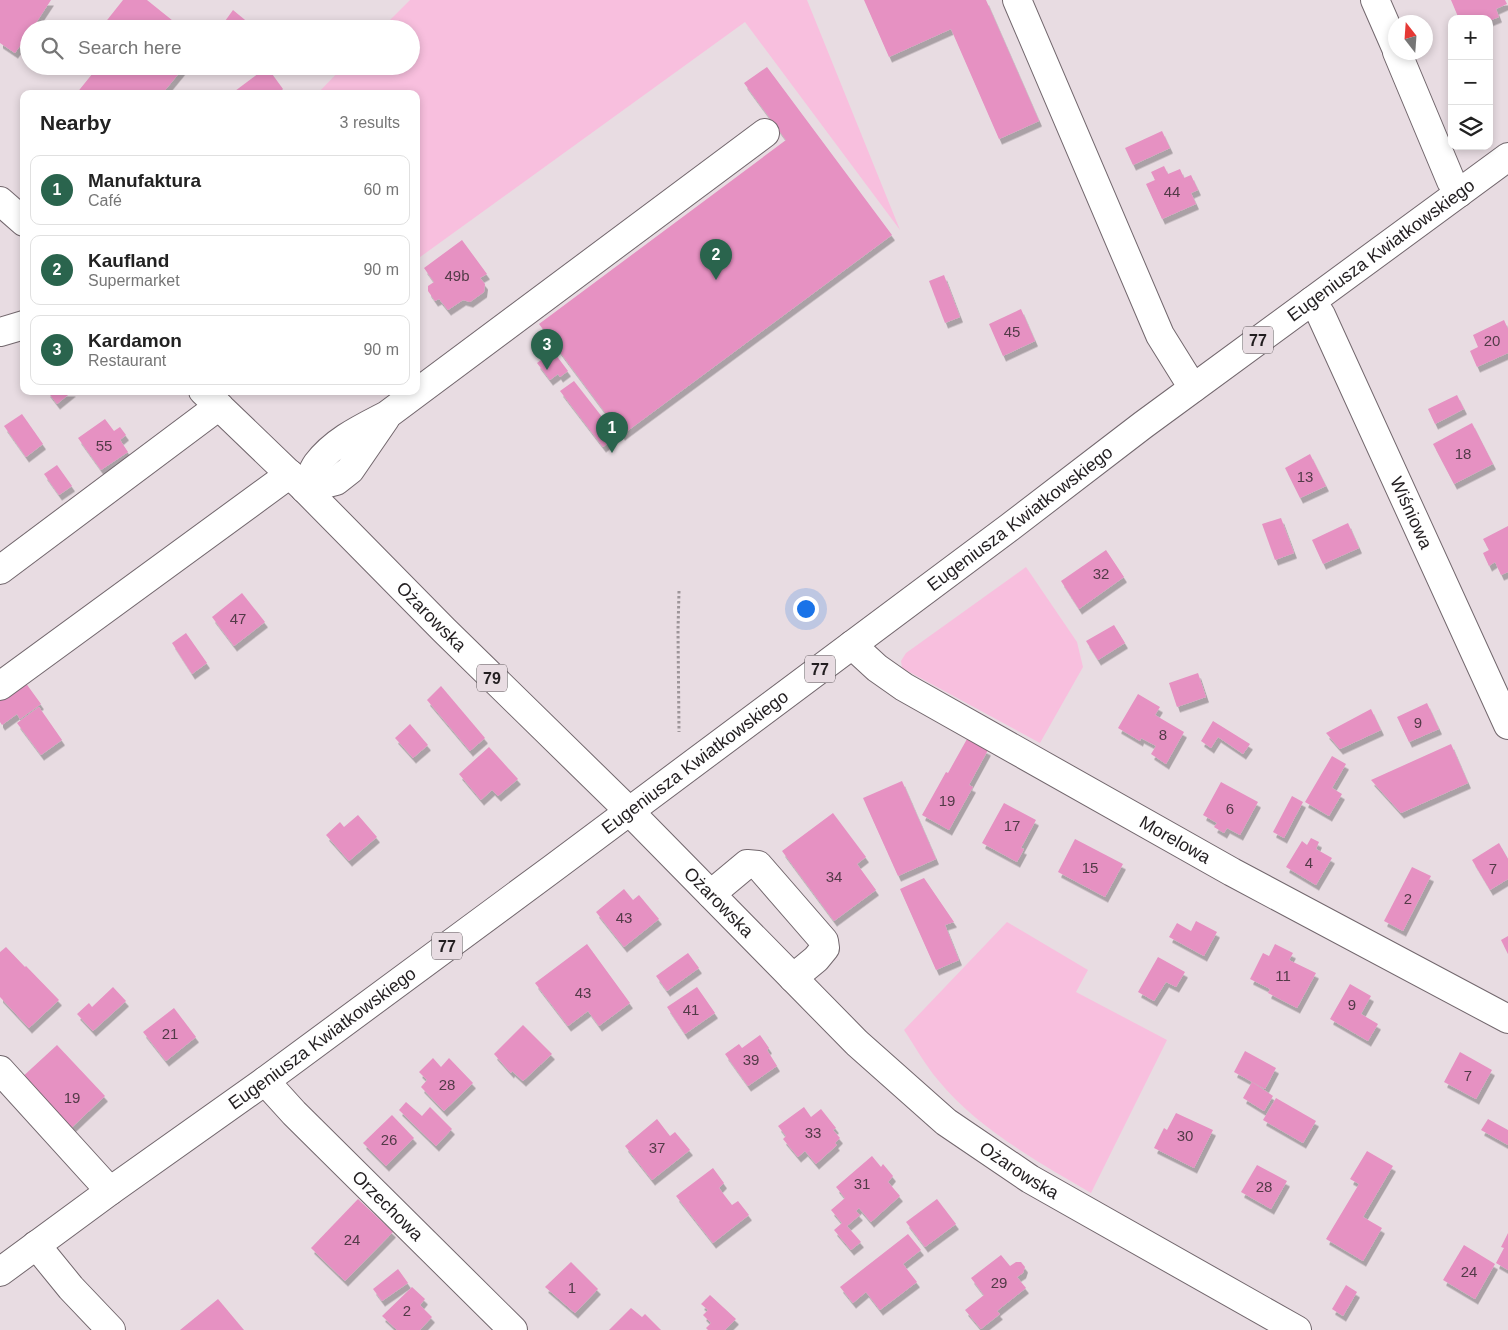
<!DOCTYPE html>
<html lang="en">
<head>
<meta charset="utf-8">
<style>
  body { margin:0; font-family:Arial,sans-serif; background:#f2f2f2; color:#222 }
  .controls { position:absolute; right:15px; top:15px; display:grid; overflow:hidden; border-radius:10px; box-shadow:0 2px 8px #0003 }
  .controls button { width:45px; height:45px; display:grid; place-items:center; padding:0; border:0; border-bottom:1px solid #e0e0e0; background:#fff; color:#222; font:25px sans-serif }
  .compass { position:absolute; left:1388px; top:15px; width:45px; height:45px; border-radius:50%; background:#fff; box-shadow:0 2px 8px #0003; rotate:343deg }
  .you { position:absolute; left:805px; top:608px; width:18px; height:18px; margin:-12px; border:4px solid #fff; border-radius:50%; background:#1a73e8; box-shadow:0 0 0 8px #1a73e833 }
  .badge { display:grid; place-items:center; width:32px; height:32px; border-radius:50%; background:#2a644d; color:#fff; font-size:16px; font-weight:700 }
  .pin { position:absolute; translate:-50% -41px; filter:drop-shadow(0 1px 2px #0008) }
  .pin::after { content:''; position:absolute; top:26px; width:18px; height:15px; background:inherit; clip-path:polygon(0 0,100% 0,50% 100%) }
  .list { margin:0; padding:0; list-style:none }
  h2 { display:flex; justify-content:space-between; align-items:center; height:65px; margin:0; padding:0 20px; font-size:21px }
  h2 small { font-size:16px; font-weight:400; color:#767676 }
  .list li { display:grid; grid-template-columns:32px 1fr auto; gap:15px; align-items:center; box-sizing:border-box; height:70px; margin:0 10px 10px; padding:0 10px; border:1px solid #e0e0e0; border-radius:10px }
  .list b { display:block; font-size:19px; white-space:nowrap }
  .list p { margin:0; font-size:16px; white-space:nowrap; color:#767676 }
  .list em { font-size:16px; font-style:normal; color:#767676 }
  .icon { flex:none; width:28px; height:28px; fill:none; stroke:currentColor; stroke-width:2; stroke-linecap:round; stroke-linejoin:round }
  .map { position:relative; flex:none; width:1508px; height:1330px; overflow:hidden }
  .search { position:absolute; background:#fff; box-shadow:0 2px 8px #0003; left:20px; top:20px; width:400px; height:55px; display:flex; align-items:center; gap:12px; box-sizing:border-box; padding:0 18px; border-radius:28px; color:#767676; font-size:19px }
  .panel { position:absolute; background:#fff; box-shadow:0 2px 8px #0003; left:20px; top:90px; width:400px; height:305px; border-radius:10px }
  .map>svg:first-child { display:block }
  .green { fill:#f8bfde }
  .building { fill:#e691c2; filter:url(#shadow) }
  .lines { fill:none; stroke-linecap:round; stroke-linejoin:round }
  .minor-casing { stroke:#72676d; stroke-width:30 }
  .major-casing { stroke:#72676d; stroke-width:30 }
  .path { stroke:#9d9599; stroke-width:3; stroke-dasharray:2.5 2.5; stroke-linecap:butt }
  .minor { stroke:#fff; stroke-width:28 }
  .major { stroke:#fff; stroke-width:28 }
  .labels { text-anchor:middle; stroke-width:4.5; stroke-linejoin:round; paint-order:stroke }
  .number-label { font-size:15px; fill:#533b48 }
  .shield { fill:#e8dce2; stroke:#5d575a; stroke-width:1 }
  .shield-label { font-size:16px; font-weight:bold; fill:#221e20 }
  .street-label { font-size:18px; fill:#221e20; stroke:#e8dce2 }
</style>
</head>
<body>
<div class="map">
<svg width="1508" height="1330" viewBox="0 0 1508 1330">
  <defs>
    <filter id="shadow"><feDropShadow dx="3" dy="5.5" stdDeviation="0" flood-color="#0004"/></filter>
  </defs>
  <rect width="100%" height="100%" fill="#e8dce2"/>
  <!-- green -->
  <g class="green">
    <path d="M410 0H807L900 230 745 22 416 260V94H317L344 66H411V29H381Z"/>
    <path d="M1026 567 1077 642 1083 667 1040 743 902 668 901 661 906 653Z"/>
    <path d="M1007 922 1088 970 1076 992 1167 1040 1091 1193C1037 1161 978 1129 938 1080 925 1065 915 1046 904 1030Z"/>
  </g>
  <!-- building -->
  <g class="building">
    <path d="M0 0H51L32 29H29V33L15 53 0 43Z"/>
    <path d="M123 0H147L183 29H100Z"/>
    <path d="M864 0H986L1039 121 999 139 951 29 889 57Z"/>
    <path d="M1451 0H1505L1507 4 1496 9 1499 17 1489 21V19H1459Z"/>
    <path d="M233 10 256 29 220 28Z"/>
    <path d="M95 66H185L162 94H76L97 68Z"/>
    <path d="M267 67 283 89 276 94H231Z"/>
    <path d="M767 67 892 235 622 435 539 324 786 140 744 83Z"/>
    <path d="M1162 131 1170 148 1133 165 1125 148Z"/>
    <path d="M1164 166 1168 174 1180 169 1184 178 1191 175 1198 190 1191 193 1196 204 1162 219 1146 184 1155 180 1151 172Z"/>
    <path d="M462 240 487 274 480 278 485 284 484 292 470 302 463 300 448 310 439 299 435 301 428 291V286L434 282 424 268Z"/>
    <path d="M944 275 960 317 945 323 929 281Z"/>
    <path d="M1021 309 1035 341 1003 356 989 324Z"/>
    <path d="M1504 320 1508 329V353L1477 367 1470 351 1478 347 1473 335Z"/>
    <path d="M553 351 568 371 560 377 558 374 550 380 537 363Z"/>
    <path d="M574 381 617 436 603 447 560 391Z"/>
    <path d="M47 391H73L57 404Z"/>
    <path d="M1457 395 1464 409 1435 424 1428 409Z"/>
    <path d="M22 414 43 444 26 457 4 426Z"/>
    <path d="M105 419 114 431 120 427 126 435 120 440 128 452 101 470 78 438Z"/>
    <path d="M1472 423 1493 464 1454 484 1433 444Z"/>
    <path d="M1310 454 1326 486 1300 498 1285 468Z"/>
    <path d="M57 465 72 486 59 495 44 474Z"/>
    <path d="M1281 518 1294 553 1275 560 1262 524Z"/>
    <path d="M1348 523 1359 548 1323 564 1312 540Z"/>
    <path d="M1508 526V572L1501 575 1495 562 1489 566 1483 553 1489 550 1483 539Z"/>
    <path d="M1106 550 1124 577 1079 609 1061 581Z"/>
    <path d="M242 593 265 622 234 646 212 617Z"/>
    <path d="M1114 625 1125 643 1098 660 1086 641Z"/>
    <path d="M186 633 207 663 192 674 172 643Z"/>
    <path d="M1198 673 1206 697 1177 707 1169 683Z"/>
    <path d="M25 682 41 704 20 719 17 714 2 725 0 722V700Z"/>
    <path d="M441 686 485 738 470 751 427 700Z"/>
    <path d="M1138 694 1160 707 1155 715 1184 732 1166 764 1151 754 1156 746 1141 738 1140 741 1118 728Z"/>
    <path d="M1427 703 1439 729 1409 742 1397 717Z"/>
    <path d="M39 707 62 740 41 755 17 723Z"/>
    <path d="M1371 709 1381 730 1340 749 1326 733Z"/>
    <path d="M1213 721 1250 744 1243 754 1218 737 1211 748 1201 741Z"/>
    <path d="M410 724 428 745 413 758 395 738Z"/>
    <path d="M967 739 988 750 969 785 973 787 949 830 922 815 946 772 948 773Z"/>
    <path d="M1451 744 1468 783 1401 813 1371 780Z"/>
    <path d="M489 747 518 779 498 796 492 790 481 800 459 774Z"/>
    <path d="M1332 756 1346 764 1332 788 1342 794 1329 816 1305 802Z"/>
    <path d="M902 781 936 859 898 876 863 798Z"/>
    <path d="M1221 782 1258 802 1240 835 1227 828 1224 833 1214 827 1217 823 1203 815Z"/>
    <path d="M1292 796 1303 802 1284 838 1273 832Z"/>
    <path d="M1004 803 1036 820 1021 848 1024 849 1017 862 982 843Z"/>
    <path d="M833 813 866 857 857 864 876 890 834 921 782 851Z"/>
    <path d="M358 815 377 837 349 861 326 835 340 822 344 827Z"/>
    <path d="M1311 838 1319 842 1316 849 1332 858 1316 885 1286 867 1302 841 1307 845Z"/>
    <path d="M1075 839 1123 864 1105 897 1058 872Z"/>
    <path d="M1499 843 1508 859V879L1490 890 1472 860Z"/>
    <path d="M1412 867 1431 876 1403 931 1384 921Z"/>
    <path d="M924 878 954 922 945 925 959 960 936 970 900 889Z"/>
    <path d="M624 889 633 900 639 895 659 919 624 947 596 912Z"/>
    <path d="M1196 921 1217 932 1204 956 1169 937 1177 923 1191 931Z"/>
    <path d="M1508 936V954L1501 940Z"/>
    <path d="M587 944 630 1003 599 1026 588 1011 568 1026 535 983Z"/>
    <path d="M1275 944 1293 953 1289 960 1316 973 1297 1008 1268 993 1270 989 1250 979 1263 953 1269 956Z"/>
    <path d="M6 947 25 967 26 966 59 1000 29 1028 0 997V952Z"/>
    <path d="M688 953 699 968 667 991 656 976Z"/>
    <path d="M1158 957 1185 972 1176 987 1166 982 1154 1001 1138 992Z"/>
    <path d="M1350 984 1371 996 1361 1014 1378 1024 1368 1041 1330 1019Z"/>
    <path d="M113 987 126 1001 93 1031 77 1014 89 1003 92 1007Z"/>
    <path d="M697 987 715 1013 685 1034 667 1007Z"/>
    <path d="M174 1008 196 1037 166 1061 143 1032Z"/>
    <path d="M523 1025 552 1054 523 1081 512 1071 511 1073 494 1054Z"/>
    <path d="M760 1035 769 1048 767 1050 777 1066 748 1086 725 1054 739 1044 742 1048Z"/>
    <path d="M57 1045 105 1096 67 1132 19 1080Z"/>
    <path d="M1245 1051 1276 1068 1265 1089 1234 1072Z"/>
    <path d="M1460 1052 1492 1070 1476 1099 1444 1082Z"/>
    <path d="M433 1058 441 1067 449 1058 473 1083 444 1111 421 1087 427 1080 419 1072Z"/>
    <path d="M1252 1082 1273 1096 1264 1111 1243 1098Z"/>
    <path d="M1276 1098 1316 1121 1303 1143 1263 1120Z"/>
    <path d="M406 1102 422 1116 430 1107 452 1129 436 1146 399 1110Z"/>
    <path d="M804 1107 811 1117 821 1109 836 1128 833 1130 840 1138 835 1143 837 1145 816 1164 805 1151 798 1157 783 1139 786 1136 778 1126Z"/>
    <path d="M1176 1113 1213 1130 1194 1168 1154 1148 1164 1128 1167 1130Z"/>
    <path d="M392 1115 414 1138 386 1166 363 1143Z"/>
    <path d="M657 1119 670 1136 675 1132 690 1150 652 1180 625 1146Z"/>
    <path d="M1488 1119 1508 1130V1145L1481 1130Z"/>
    <path d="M1367 1151 1393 1166 1363 1217 1382 1228 1363 1261 1326 1239 1359 1184 1350 1179Z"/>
    <path d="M872 1156 881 1167 883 1164 893 1176 888 1182 900 1196 871 1222 859 1208 856 1211 860 1215 847 1226 861 1242 851 1250 834 1230 842 1223 831 1210 845 1198 836 1187Z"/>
    <path d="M1257 1165 1287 1181 1271 1209 1241 1192Z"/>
    <path d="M713 1168 724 1183 719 1188 725 1196 732 1205 738 1201 749 1215 713 1243 676 1196Z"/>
    <path d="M358 1199 393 1232 345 1281 311 1248Z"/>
    <path d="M937 1199 956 1224 925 1247 906 1222Z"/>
    <path d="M1508 1233V1270L1496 1263 1504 1248 1501 1247Z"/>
    <path d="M908 1234 921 1250 903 1264 917 1282 880 1310 866 1292 853 1303 840 1287Z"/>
    <path d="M1464 1245 1495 1264 1475 1299 1443 1280Z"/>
    <path d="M1001 1255 1010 1266 1016 1262H1021L1025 1267 1023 1273 1017 1277 1026 1288 997 1311 1000 1314 981 1329 965 1310 984 1295 971 1278Z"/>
    <path d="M571 1262 598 1289 575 1313 545 1287Z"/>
    <path d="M398 1269 408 1283 382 1301 373 1289Z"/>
    <path d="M1346 1285 1357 1292 1343 1316 1332 1309Z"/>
    <path d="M412 1287 425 1299 420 1305 432 1317 420 1330H397L382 1316Z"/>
    <path d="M710 1295 736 1319 725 1330H708L706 1328 711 1323 703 1315 708 1310 701 1304Z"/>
    <path d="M218 1299 244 1330H180Z"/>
    <path d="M631 1308 642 1317 645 1314 661 1330H609Z"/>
  </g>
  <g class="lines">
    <defs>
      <g id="minor">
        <path d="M1017 0 1160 335 1193 388"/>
        <path d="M1375 0 1396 48"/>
        <path d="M1397 52 1451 181 1459 193"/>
        <path id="s1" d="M1312 301 1321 315 1508 725"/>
        <path d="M0 332 24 325"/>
        <path d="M305 489C309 481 312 471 317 464 334 441 362 428 387 415L765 133"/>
        <path d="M305 489 336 481 350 470 385 419"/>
        <path d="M0 570 219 406"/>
        <path id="s2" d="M852 645 877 668 904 687 1232 872 1508 1019"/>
        <path d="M0 686 290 474"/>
        <path id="s3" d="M629 811 857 1043 946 1122 1030 1179 1297 1330"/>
        <path d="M711 894 747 864 758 865 824 941 825 948 816 959 793 978"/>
        <path d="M0 1070 110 1191"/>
        <path id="s4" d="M265 1081 294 1113 513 1330"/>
        <path d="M36 1245 71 1288 111 1330"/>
      </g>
      <g id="major">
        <path d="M0 201 24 222"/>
        <path id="s5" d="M203 391 305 489 444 630 629 811"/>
        <path id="s6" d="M0 1272 110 1191 265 1081 552 869 1010 527 1143 425 1508 157"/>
      </g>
    </defs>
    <!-- minor casing -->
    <use href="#minor" class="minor-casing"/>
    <!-- major casing -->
    <use href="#major" class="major-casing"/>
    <!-- path -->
    <path class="path" d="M679 591 678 630 679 732"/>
    <!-- minor -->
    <use href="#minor" class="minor"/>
    <!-- major -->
    <use href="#major" class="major"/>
  </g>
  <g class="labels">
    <!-- number labels -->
    <g class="number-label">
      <text x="1172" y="197">44</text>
      <text x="457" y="281">49b</text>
      <text x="1012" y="337">45</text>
      <text x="1492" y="346">20</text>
      <text x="104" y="451">55</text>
      <text x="1463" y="459">18</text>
      <text x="1305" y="482">13</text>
      <text x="1101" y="579">32</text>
      <text x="238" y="624">47</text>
      <text x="1418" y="728">9</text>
      <text x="1163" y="740">8</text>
      <text x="947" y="806">19</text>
      <text x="1230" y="814">6</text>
      <text x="1012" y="831">17</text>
      <text x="1309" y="868">4</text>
      <text x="1090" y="873">15</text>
      <text x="1493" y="874">7</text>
      <text x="834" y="882">34</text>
      <text x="1408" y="904">2</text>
      <text x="624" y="923">43</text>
      <text x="1283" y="981">11</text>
      <text x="583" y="998">43</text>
      <text x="1352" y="1010">9</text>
      <text x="691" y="1015">41</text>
      <text x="170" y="1039">21</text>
      <text x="751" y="1065">39</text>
      <text x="1468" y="1081">7</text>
      <text x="447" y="1090">28</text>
      <text x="72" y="1103">19</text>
      <text x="813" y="1138">33</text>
      <text x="1185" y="1141">30</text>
      <text x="389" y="1145">26</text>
      <text x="657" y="1153">37</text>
      <text x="862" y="1189">31</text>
      <text x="1264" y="1192">28</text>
      <text x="352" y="1245">24</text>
      <text x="1469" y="1277">24</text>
      <text x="999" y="1288">29</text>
      <text x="572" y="1293">1</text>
      <text x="407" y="1316">2</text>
    </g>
    <!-- shield labels -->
    <g class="shield">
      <rect x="1243" y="326.5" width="30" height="27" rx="4"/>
      <rect x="805" y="655.5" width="30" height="27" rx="4"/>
      <rect x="477" y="664.5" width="30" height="27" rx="4"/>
      <rect x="432" y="932.5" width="30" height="27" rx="4"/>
    </g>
    <g class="shield-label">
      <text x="1258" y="346">77</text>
      <text x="820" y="675">77</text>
      <text x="492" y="684">79</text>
      <text x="447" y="952">77</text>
    </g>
    <!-- street labels -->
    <g class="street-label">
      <text dy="6" stroke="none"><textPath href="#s6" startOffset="1718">Eugeniusza Kwiatkowskiego</textPath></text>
      <text dy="6" stroke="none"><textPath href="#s1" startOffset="234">Wiśniowa</textPath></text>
      <text dy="6" stroke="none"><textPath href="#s6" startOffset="1268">Eugeniusza Kwiatkowskiego</textPath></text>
      <text dy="6" stroke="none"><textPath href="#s5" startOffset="321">Ożarowska</textPath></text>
      <text dy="6" stroke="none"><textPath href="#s6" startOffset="862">Eugeniusza Kwiatkowskiego</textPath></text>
      <text dy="6" stroke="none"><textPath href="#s2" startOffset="378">Morelowa</textPath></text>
      <text dy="6" stroke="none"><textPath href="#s3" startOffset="128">Ożarowska</textPath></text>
      <text dy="6" stroke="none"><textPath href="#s6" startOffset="398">Eugeniusza Kwiatkowskiego</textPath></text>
      <text dy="6" stroke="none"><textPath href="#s3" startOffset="532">Ożarowska</textPath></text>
      <text dy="6" stroke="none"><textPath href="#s4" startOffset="175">Orzechowa</textPath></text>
    </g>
  </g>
</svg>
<div class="controls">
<button>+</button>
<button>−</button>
<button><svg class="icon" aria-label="layers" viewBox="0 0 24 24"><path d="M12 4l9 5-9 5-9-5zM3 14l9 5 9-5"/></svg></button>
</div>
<svg class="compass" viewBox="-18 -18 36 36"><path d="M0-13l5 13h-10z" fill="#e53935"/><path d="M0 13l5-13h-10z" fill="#767676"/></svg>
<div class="you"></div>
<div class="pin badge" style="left:612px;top:453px">1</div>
<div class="pin badge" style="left:716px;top:280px">2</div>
<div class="pin badge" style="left:547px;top:370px">3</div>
<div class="search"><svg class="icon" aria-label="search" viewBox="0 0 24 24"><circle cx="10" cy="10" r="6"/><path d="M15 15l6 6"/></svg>Search here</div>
<section class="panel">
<h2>Nearby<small>3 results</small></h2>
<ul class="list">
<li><span class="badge">1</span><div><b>Manufaktura</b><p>Café</p></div><em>60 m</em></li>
<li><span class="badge">2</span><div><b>Kaufland</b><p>Supermarket</p></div><em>90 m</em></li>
<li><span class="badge">3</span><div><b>Kardamon</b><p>Restaurant</p></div><em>90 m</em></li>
</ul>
</section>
</div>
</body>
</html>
